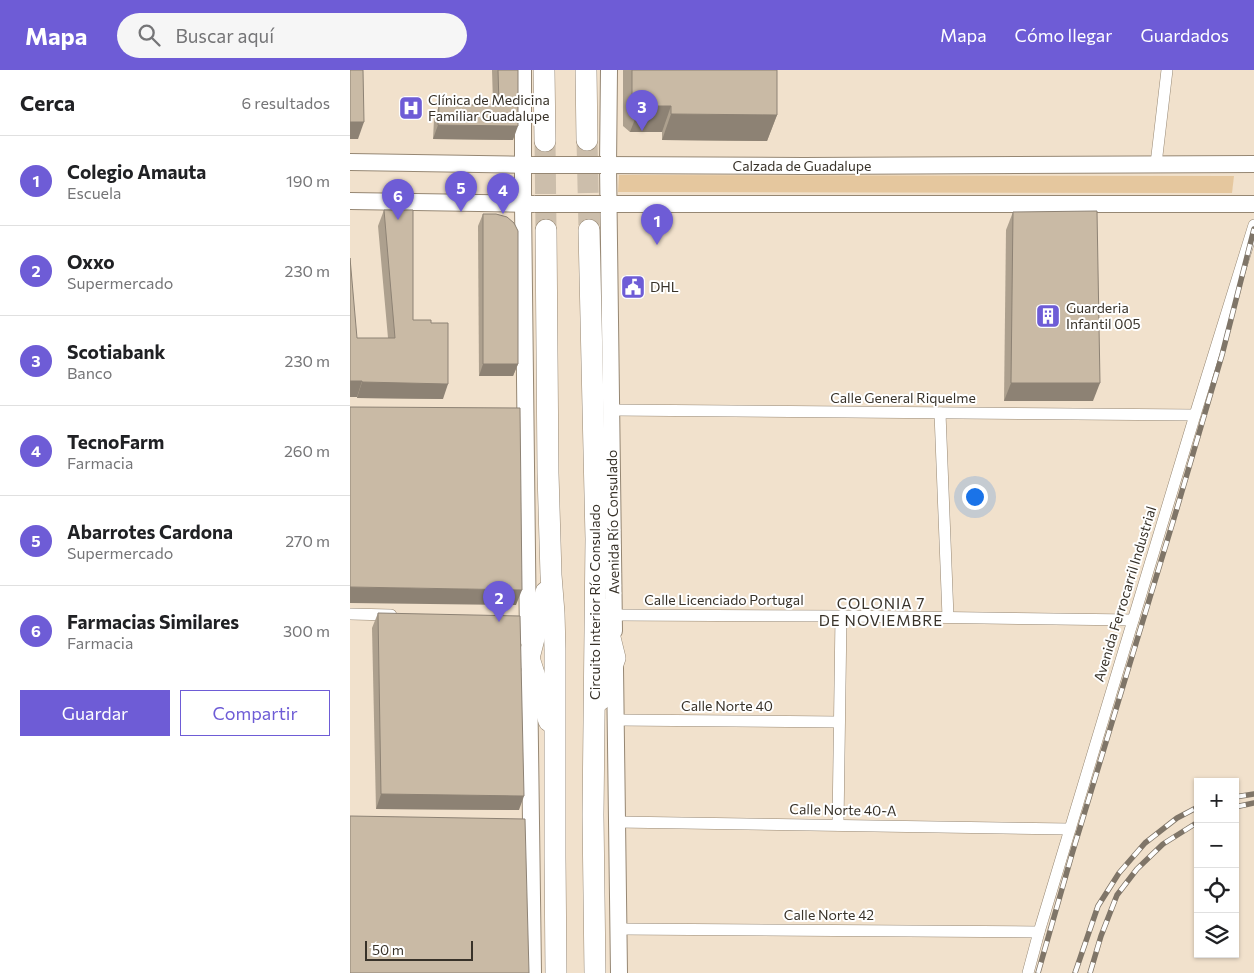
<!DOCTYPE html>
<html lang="es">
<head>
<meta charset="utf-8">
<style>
  body { margin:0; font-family:Commissioner,sans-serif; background:#f6f6f6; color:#202124 }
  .controls { position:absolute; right:15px; bottom:15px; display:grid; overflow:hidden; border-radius:0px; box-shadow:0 1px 4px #0004 }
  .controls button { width:45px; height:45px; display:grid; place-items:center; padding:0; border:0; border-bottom:1px solid #e0e0e0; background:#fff; color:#202124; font:25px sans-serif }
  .scale { position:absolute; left:15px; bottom:12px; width:108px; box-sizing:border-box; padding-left:5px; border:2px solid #383229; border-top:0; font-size:14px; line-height:18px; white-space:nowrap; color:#383229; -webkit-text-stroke:4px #fff; paint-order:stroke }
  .you { position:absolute; left:624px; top:426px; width:18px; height:18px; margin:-12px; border:4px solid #fff; border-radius:50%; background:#1a73e8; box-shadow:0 0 0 8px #1a73e833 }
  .badge { display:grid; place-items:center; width:32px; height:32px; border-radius:50%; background:#6e5cd6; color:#fff; font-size:16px; font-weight:700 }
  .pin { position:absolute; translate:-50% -41px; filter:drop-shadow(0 1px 2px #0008) }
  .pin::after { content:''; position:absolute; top:26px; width:18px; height:15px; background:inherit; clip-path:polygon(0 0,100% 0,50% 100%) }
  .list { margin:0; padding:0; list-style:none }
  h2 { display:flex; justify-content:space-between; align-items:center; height:65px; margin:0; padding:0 20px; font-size:21px }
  h2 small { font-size:16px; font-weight:400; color:#757577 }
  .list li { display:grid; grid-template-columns:32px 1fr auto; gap:15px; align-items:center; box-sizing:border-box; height:90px; padding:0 20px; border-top:1px solid #e0e0e0 }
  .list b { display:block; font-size:19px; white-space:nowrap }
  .list p { margin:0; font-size:16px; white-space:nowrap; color:#757577 }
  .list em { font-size:16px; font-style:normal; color:#757577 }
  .actions { display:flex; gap:10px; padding:15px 20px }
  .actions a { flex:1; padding:11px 0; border:1px solid #6e5cd6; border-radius:0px; text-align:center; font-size:18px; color:#6e5cd6 }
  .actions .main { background:#6e5cd6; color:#fff }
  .icon { flex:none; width:28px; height:28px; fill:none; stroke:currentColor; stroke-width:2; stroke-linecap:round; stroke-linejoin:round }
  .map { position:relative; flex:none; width:904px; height:903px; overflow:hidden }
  header { display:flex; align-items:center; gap:30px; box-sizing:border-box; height:70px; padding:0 25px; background:#6e5cd6; color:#fff }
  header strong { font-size:24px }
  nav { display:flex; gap:28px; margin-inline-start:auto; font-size:18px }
  .search { width:350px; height:45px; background:#f6f6f6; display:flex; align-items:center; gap:12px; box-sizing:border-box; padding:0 18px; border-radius:28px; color:#757577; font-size:19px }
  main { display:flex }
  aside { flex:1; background:#fff }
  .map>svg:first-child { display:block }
  .green { fill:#e5c79e }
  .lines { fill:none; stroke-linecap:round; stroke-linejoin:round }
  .highway-tunnel { stroke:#ccbeab; stroke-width:21; stroke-dasharray:21 11; stroke-linecap:butt }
  .street-casing { stroke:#968773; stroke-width:12 }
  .secondary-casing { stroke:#968773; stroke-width:18 }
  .highway-casing { stroke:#968773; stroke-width:22 }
  .street { stroke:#fff; stroke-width:11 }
  .secondary { stroke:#fff; stroke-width:16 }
  .highway { stroke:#fff; stroke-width:21 }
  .rail-casing { stroke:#7f7568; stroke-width:5.5 }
  .rail { stroke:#fff; stroke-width:4; stroke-dasharray:11; stroke-linecap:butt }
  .secondary-bridge-casing { stroke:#968773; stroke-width:18; stroke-linecap:butt }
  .secondary-bridge { stroke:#fff; stroke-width:16 }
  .wall { fill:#ada08e }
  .shaded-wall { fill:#8d8274 }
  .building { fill:#c9baa5; stroke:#8d8274 }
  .labels { text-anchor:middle; stroke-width:4; stroke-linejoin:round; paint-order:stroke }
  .poi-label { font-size:14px; fill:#383229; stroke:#fff; text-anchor:start }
  .street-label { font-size:14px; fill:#383229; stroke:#fff }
  .neighbourhood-label { font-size:15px; letter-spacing:1px; fill:#383229; stroke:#fff }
</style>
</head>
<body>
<header>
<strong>Mapa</strong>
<div class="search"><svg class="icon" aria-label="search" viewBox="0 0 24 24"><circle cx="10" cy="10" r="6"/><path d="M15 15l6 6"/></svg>Buscar aquí</div>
<nav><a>Mapa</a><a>Cómo llegar</a><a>Guardados</a></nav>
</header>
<main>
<aside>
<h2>Cerca<small>6 resultados</small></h2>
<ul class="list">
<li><span class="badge">1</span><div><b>Colegio Amauta</b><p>Escuela</p></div><em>190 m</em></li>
<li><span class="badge">2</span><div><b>Oxxo</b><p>Supermercado</p></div><em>230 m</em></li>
<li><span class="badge">3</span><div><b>Scotiabank</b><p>Banco</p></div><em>230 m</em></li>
<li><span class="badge">4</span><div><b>TecnoFarm</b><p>Farmacia</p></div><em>260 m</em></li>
<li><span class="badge">5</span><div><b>Abarrotes Cardona</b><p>Supermercado</p></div><em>270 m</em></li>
<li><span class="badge">6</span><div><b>Farmacias Similares</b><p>Farmacia</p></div><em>300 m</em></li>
</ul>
<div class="actions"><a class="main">Guardar</a><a>Compartir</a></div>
</aside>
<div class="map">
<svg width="904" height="903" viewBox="0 0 904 903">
  <rect width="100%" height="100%" fill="#f1e1cc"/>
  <!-- green -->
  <path class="green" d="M269 105 884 106 882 123 268 122Z"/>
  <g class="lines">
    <!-- highway-tunnel -->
    <g class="highway-tunnel">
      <path d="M237 70 239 160"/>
      <path d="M195 71 196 160"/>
    </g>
    <defs>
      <g id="street">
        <path d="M806 94 817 0"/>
        <path d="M261 340 845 345"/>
        <path d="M590 343 598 547"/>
        <path d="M0 544 41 545"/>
        <path d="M264 545 491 546 783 550"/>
        <path d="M265 650 489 652"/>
        <path d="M267 752 720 759"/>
        <path d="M488 755 491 546"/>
        <path d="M268 859 689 862"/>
        <path d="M678 903 689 862 845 345 904 155"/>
      </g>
      <g id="secondary">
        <path d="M173 0V134L178 570"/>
        <path d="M259 0 258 95 264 561"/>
        <path d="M0 92 183 95"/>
        <path d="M251 95 453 96 904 94"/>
        <path d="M0 131 183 134"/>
        <path d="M251 134H904"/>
        <path d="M265 598 269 903"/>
        <path d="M179 602 183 903"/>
      </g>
      <g id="highway">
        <path d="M194 0 195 71"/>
        <path d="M236 0 237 70"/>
        <path d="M196 160 198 403 201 505 204 543 205 580V787L206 903"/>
        <path d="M239 160 246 469 243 745 245 903"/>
        <path d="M196 522 179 588 199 651"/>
        <path d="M250 630 265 588 253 539"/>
      </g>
    </defs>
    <!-- street casing -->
    <use href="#street" class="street-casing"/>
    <!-- secondary casing -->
    <use href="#secondary" class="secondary-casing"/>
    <!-- highway casing -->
    <use href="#highway" class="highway-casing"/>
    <!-- street -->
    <use href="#street" class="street"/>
    <!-- secondary -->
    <use href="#secondary" class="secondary"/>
    <!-- highway -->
    <use href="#highway" class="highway"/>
    <defs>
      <g id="rail">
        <path d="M885 727 904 724"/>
        <path d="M885 737 904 733"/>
        <path d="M688 903 722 784 825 445 872 285 904 159"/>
        <path d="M725 903 748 836 769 803 795 773 827 748 848 737"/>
        <path d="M740 903 751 866 767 825 787 799 813 774 848 752"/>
      </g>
    </defs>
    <!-- rail casing -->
    <use href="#rail" class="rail-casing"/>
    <!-- rail -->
    <use href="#rail" class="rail"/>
    <defs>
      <g id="secondary-bridge">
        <path d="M184 95H251"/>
        <path d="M185 134H251"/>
      </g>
    </defs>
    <!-- secondary-bridge casing -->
    <use href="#secondary-bridge" class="secondary-bridge-casing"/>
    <!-- secondary-bridge -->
    <use href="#secondary-bridge" class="secondary-bridge"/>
  </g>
  <!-- wall -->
  <g class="wall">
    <path d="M142 0H168L163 70 83 69 84 49 89 36 143 34Z"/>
    <path d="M273 0H427V45L417 71 312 70V62H280L273 56Z"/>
    <path d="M34 140 63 250 81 253 93 329 7 328V268H38L28 156Z"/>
    <path d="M663 142 743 331H654L656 160Z"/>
    <path d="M133 144 168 294 163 306H129L128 156Z"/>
    <path d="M28 543 169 740 26 739 22 558Z"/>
  </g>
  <!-- shaded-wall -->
  <g class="shaded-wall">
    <path d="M290 36H321L312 62H280Z"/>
    <path d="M321 44 427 45 417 71 312 70Z"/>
    <path d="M0 52H14L8 69H0Z"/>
    <path d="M88 55 168 56 163 70 83 69Z"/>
    <path d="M133 294H168L163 306H129Z"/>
    <path d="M0 311H12L7 327H0Z"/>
    <path d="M12 312 98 314 93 329 7 328Z"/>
    <path d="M661 313H750L743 331H654Z"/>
    <path d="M0 517 172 520 166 535 0 533Z"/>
    <path d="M31 724 174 726 169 740 26 739Z"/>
  </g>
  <!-- building -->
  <g class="building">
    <path d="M0 0H13L14 52H0Z"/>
    <path d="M148 0H168V56L88 55 89 36 149 34Z"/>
    <path d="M282 0H427V45L321 44V36H290L282 30Z"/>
    <path d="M34 140H63V250H81V253H98V314L12 312V311H0V188L7 268H45Z"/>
    <path d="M747 141 750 313H661L663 142Z"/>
    <path d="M133 144H146L157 147 164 153 168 161V294H133Z"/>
    <path d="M0 337 170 338 172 520 0 517Z"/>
    <path d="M28 543 170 546 174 726 31 724Z"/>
    <path d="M0 746 175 749 179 903H0Z"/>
  </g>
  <!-- icons -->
  <defs>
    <symbol id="hospital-square" viewBox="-11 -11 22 22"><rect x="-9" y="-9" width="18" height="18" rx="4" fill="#6e5cd6" stroke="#fff"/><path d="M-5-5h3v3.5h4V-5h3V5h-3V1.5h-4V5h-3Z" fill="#fff"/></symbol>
    <symbol id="civic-square" viewBox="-11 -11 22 22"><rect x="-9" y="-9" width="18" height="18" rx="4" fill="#6e5cd6" stroke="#fff"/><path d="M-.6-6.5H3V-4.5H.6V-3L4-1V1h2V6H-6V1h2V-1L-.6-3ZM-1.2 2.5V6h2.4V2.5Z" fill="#fff"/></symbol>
    <symbol id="building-square" viewBox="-11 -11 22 22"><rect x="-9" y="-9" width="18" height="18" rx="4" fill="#6e5cd6" stroke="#fff"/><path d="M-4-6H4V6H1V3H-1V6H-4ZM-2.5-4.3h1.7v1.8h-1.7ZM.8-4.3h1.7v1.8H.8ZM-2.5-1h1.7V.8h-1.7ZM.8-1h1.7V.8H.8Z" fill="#fff"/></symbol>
  </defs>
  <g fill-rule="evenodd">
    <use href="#hospital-square" x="47" y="24" width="28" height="28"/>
    <use href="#civic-square" x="269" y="203" width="28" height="28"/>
    <use href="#building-square" x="684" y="232" width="28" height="28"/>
  </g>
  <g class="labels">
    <!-- poi labels -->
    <g class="poi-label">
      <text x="78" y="35">Clínica de Medicina<tspan x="78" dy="16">Familiar Guadalupe</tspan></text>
      <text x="300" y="222">DHL</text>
      <text x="716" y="243">Guarderia<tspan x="716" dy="16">Infantil 005</tspan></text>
    </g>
    <!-- street labels -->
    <g class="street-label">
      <text x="452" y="101">Calzada de Guadalupe</text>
      <text x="553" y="333">Calle General Riquelme</text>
      <text transform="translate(263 452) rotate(-91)" y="5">Avenida Río Consulado</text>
      <text transform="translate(775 524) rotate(-73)" y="5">Avenida Ferrocarril Industrial</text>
      <text x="374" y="535">Calle Licenciado Portugal</text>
      <text transform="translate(245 532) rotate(-90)" y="5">Circuito Interior Río Consulado</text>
      <text x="377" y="641">Calle Norte 40</text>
      <text transform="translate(493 740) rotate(1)" y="5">Calle Norte 40-A</text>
      <text x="479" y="850">Calle Norte 42</text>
    </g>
    <!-- neighbourhood labels -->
    <g class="neighbourhood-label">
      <text x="531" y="539">COLONIA 7<tspan x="531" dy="17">DE NOVIEMBRE</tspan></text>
    </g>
  </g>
</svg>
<div class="controls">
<button>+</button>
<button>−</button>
<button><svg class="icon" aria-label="locate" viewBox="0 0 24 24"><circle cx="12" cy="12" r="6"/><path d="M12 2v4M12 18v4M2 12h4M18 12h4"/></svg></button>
<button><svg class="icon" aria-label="layers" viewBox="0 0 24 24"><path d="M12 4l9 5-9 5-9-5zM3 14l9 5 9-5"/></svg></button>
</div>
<div class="scale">50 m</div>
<div class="you"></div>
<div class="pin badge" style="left:307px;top:175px">1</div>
<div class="pin badge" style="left:149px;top:552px">2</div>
<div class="pin badge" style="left:292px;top:61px">3</div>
<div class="pin badge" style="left:153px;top:144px">4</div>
<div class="pin badge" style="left:111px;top:142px">5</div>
<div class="pin badge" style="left:48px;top:150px">6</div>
</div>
</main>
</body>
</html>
